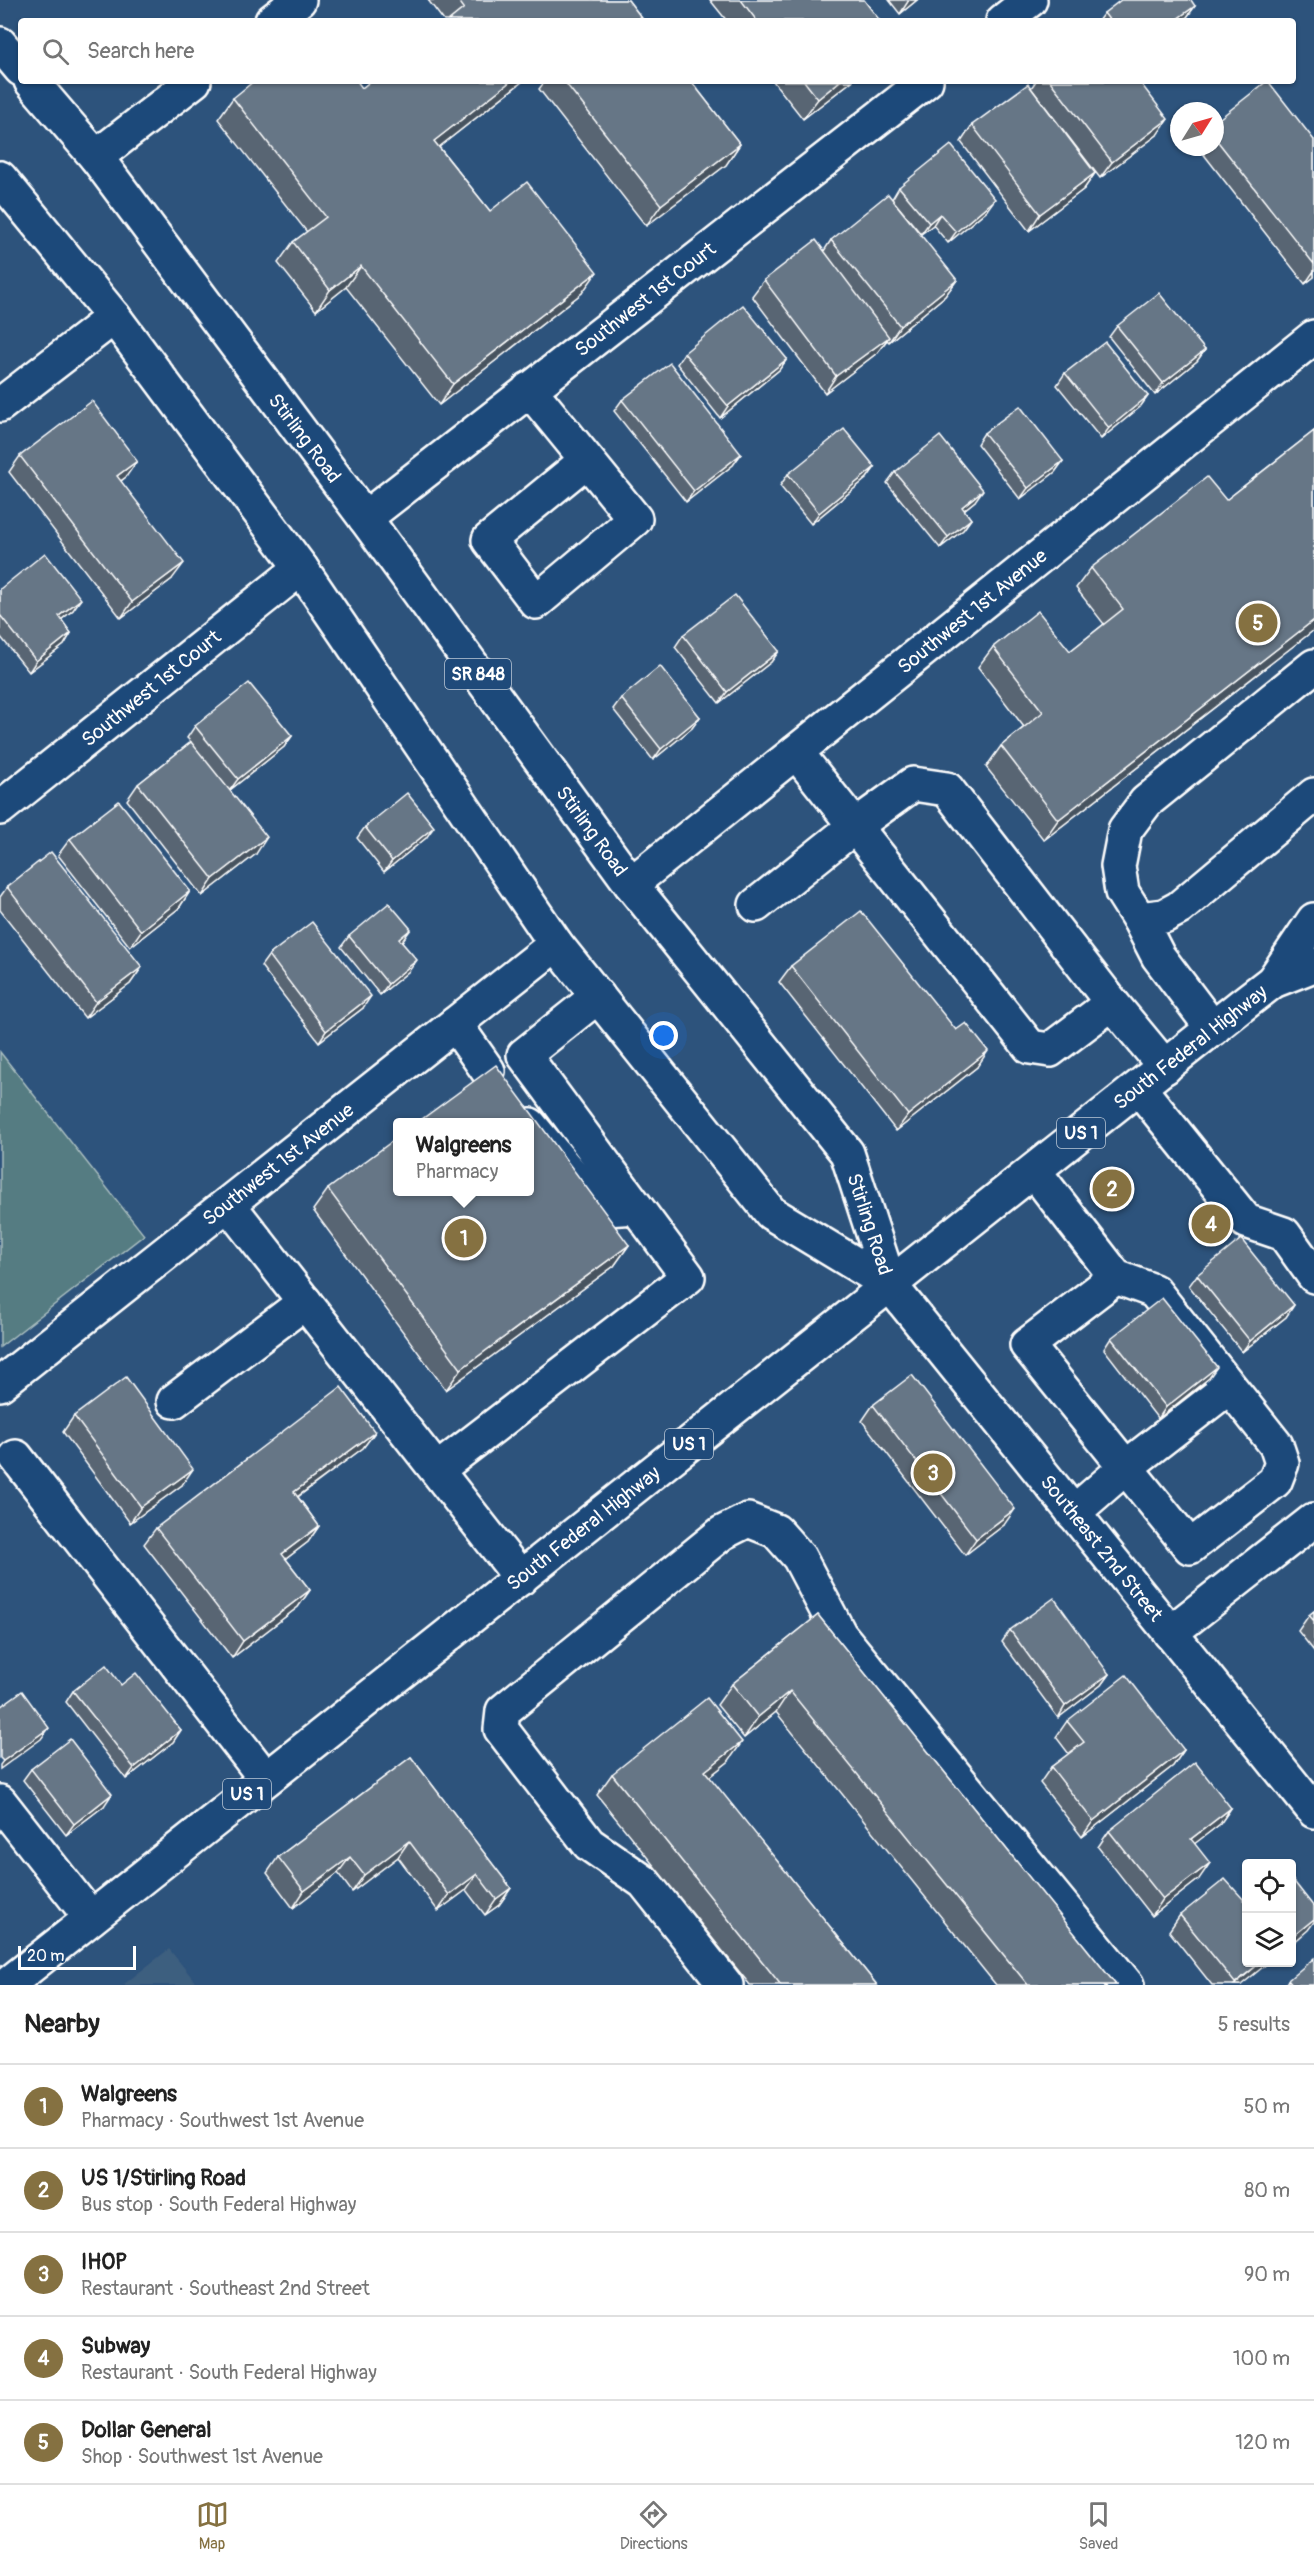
<!DOCTYPE html>
<html lang="en">
<head>
<meta charset="utf-8">
<style>
  body { margin:0; font-family:Pangolin,sans-serif; background:#f6f6f6; color:#222 }
  .controls { position:absolute; right:18px; bottom:18px; display:grid; overflow:hidden; border-radius:6px; box-shadow:0 2px 4px #0004 }
  .controls button { width:54px; height:54px; display:grid; place-items:center; padding:0; border:0; border-bottom:2px solid #e0e0e0; background:#fff; color:#222; font:30px sans-serif }
  .compass { position:absolute; left:1170px; top:102px; width:54px; height:54px; border-radius:50%; background:#fff; box-shadow:0 2px 4px #0004; rotate:53deg }
  .scale { position:absolute; left:18px; bottom:15px; width:118px; box-sizing:border-box; padding-left:6px; border:3px solid #fff; border-top:0; font-size:16px; line-height:21px; white-space:nowrap; color:#fff; -webkit-text-stroke:4px #1f4a7a; paint-order:stroke }
  .you { position:absolute; left:664px; top:1036px; width:21px; height:21px; margin:-15px; border:4px solid #fff; border-radius:50%; background:#1a73e8; box-shadow:0 0 0 9px #1a73e833 }
  .badge { display:grid; place-items:center; width:39px; height:39px; border-radius:50%; background:#857141; color:#fff; font-size:20px; font-weight:700 }
  .pin { position:absolute; translate:-50% -50%; border:3px solid #fff; box-shadow:0 2px 6px #0006 }
  .popup { position:absolute; left:393px; top:1118px; width:141px; height:78px; box-sizing:border-box; display:grid; place-content:center; border-radius:6px; background:#fff; filter:drop-shadow(0 2px 4px #0005); font-size:20px; white-space:nowrap; color:#767676 }
  .popup b { font-size:22px; color:#222 }
  .popup::after { content:''; position:absolute; left:50%; top:100%; margin-left:-12px; border:12px solid transparent; border-top-color:#fff }
  .list { margin:0; padding:0; list-style:none }
  h2 { display:flex; justify-content:space-between; align-items:center; height:78px; margin:0; padding:0 24px; font-size:26px }
  h2 small { font-size:20px; font-weight:400; color:#767676 }
  .list li { display:grid; grid-template-columns:39px 1fr auto; gap:18px; align-items:center; box-sizing:border-box; height:84px; padding:0 24px; border-top:2px solid #e0e0e0 }
  .list b { display:block; font-size:22px; white-space:nowrap }
  .list p { margin:0; font-size:20px; white-space:nowrap; color:#767676 }
  .list em { font-size:20px; font-style:normal; color:#767676 }
  .icon { flex:none; width:33px; height:33px; fill:none; stroke:currentColor; stroke-width:2; stroke-linecap:round; stroke-linejoin:round }
  .map { position:relative; flex:none; width:1314px; height:1985px; overflow:hidden }
  .search { position:absolute; background:#fff; box-shadow:0 2px 4px #0004; left:18px; right:18px; top:18px; height:66px; display:flex; align-items:center; gap:15px; box-sizing:border-box; padding:0 21px; border-radius:6px; color:#767676; font-size:22px }
  .sheet { height:498px; background:#fff }
  nav { display:flex; justify-content:space-around; align-items:center; box-sizing:border-box; height:84px; border-top:2px solid #e0e0e0; background:#fff; font-size:16px; color:#767676 }
  nav a { display:grid; justify-items:center; gap:3px }
  nav .on { color:#857141 }
  .map>svg:first-child { display:block }
  .built { fill:#3e5e7f }
  .green { fill:#557c82; stroke:#aabec0; stroke-width:1.5 }
  .lines { fill:none; stroke-linecap:round; stroke-linejoin:round }
  .minor-casing { stroke:#fff; stroke-width:38 }
  .major-casing { stroke:#fff; stroke-width:38 }
  .minor { stroke:#1f4a7a; stroke-width:33 }
  .major { stroke:#1f4a7a; stroke-width:33 }
  .wall { fill:#586573; stroke:#fff; stroke-width:1.5 }
  .shaded-wall { fill:#47535e; stroke:#fff; stroke-width:1.5 }
  .building { fill:#667686; stroke:#fff; stroke-width:1.5 }
  .labels { text-anchor:middle; stroke-width:4.5; stroke-linejoin:round; paint-order:stroke }
  .shield { fill:#1f4a7a; stroke:#bcc9d7; stroke-width:1.5 }
  .shield-label { font-size:18px; font-weight:bold; fill:#fff }
  .street-label { font-size:20px; fill:#fff; stroke:#1f4a7a }
</style>
</head>
<body>
<div class="map">
<svg width="1314" height="1985" viewBox="0 0 1314 1985">
  <rect width="100%" height="100%" fill="#2d537c"/>
  <filter id="ink" filterUnits="userSpaceOnUse"><feTurbulence type="fractalNoise" baseFrequency=".0167" numOctaves="2"/><feDisplacementMap in="SourceGraphic" scale="12" xChannelSelector="R" yChannelSelector="G"/><feConvolveMatrix kernelMatrix="1 2 1 2 8 2 1 2 1" color-interpolation-filters="sRGB"/></filter>
  <g filter="url(#ink)">
    <!-- built -->
    <path class="built" d="M169 1949 198 1985H123Z"/>
    <!-- green -->
    <path class="green" d="M0 1052 144 1235 0 1347Z"/>
    <g class="lines">
      <defs>
        <g id="minor">
          <path d="M272 21 299 0"/>
          <path d="M1003 21 1030 0"/>
          <path d="M96 157 194 81"/>
          <path d="M529 389 635 519 536 602 489 540 587 460"/>
          <path d="M0 405 114 317"/>
          <path d="M365 518 926 81"/>
          <path d="M1314 666 1146 802 1125 830 1118 866 1122 892 1139 919 1164 916 1179 908 1314 795"/>
          <path d="M796 752 1030 1047 1050 1050 1112 1003 1165 1067"/>
          <path d="M0 808 301 568"/>
          <path d="M631 884 1314 337"/>
          <path d="M756 905 855 826 913 784 947 789 1112 1003"/>
          <path d="M1139 919 1158 956 1213 1029"/>
          <path d="M455 1024 488 1071"/>
          <path d="M1139 1088 1246 1221 1284 1234 1314 1276"/>
          <path d="M530 1125 565 1167 606 1209 636 1207"/>
          <path d="M1034 1171 1116 1277 1154 1291 1276 1445 1282 1463 1275 1481 1190 1547 1027 1345 1116 1277"/>
          <path d="M228 1204 521 1578"/>
          <path d="M890 1285 1314 1811"/>
          <path d="M0 1384 556 944"/>
          <path d="M174 1401 305 1302"/>
          <path d="M16 1457 266 1779"/>
          <path d="M437 1470 688 1277 524 1055 598 996"/>
          <path d="M1073 1513 1126 1467 1229 1387"/>
          <path d="M1170 1633 1314 1520"/>
          <path d="M0 1802 91 1918"/>
          <path d="M726 1985 644 1882 589 1844 501 1729 503 1711 722 1533 748 1520 776 1531 799 1557 840 1635 1127 1985"/>
        </g>
        <g id="major">
          <path d="M0 44 21 69"/>
          <path d="M31 81 96 157 365 518 631 884 847 1153 890 1285"/>
          <path d="M0 178 114 317 301 568 556 944 771 1213 890 1285"/>
          <path d="M1273 981 1314 920"/>
          <path d="M7 1985 1242 1005 1273 981 1314 965"/>
        </g>
      </defs>
      <!-- minor casing -->
      <use href="#minor" class="minor-casing"/>
      <!-- major casing -->
      <use href="#major" class="major-casing"/>
      <!-- minor -->
      <use href="#minor" class="minor"/>
      <!-- major -->
      <use href="#major" class="major"/>
    </g>
    <!-- wall -->
    <g class="wall">
      <path d="M428 0H628L644 21H444Z"/>
      <path d="M710 0H864L880 21H727Z"/>
      <path d="M889 0H917L900 14Z"/>
      <path d="M1195 6 1187 17 1181 21H1098L1104 13Z"/>
      <path d="M371 81H523L439 147 490 211 582 293 439 405 346 287 316 311 278 263 293 242 307 232 218 119 233 98 362 88Z"/>
      <path d="M545 81H691L740 144 726 165 646 226 539 89Z"/>
      <path d="M773 81H852L803 119Z"/>
      <path d="M1036 81H1139L1157 135 1100 178 1031 88Z"/>
      <path d="M1215 122 1314 140V277L1305 284 1198 147H1215Z"/>
      <path d="M972 125 1095 173 1084 189 1029 231 961 142Z"/>
      <path d="M899 187 987 210 948 243 933 225 921 234 892 199Z"/>
      <path d="M831 240 957 280 945 296 889 342 887 340 877 353 825 393 752 296 764 280 824 251Z"/>
      <path d="M1117 326 1205 350 1197 361 1155 395 1109 337Z"/>
      <path d="M684 353 787 359 779 370 720 418 677 364Z"/>
      <path d="M1065 373 1148 396 1140 407 1101 439 1057 385Z"/>
      <path d="M622 400 741 454 733 465 686 502 614 411Z"/>
      <path d="M1314 431V630L1044 840 986 767 1001 746 1024 727 978 667 993 647 1070 651 1104 624 1076 588 1091 568 1226 500Z"/>
      <path d="M984 433 1063 461 1055 472 1020 499 977 444Z"/>
      <path d="M20 456 126 477 121 481 172 579 121 618 9 472Z"/>
      <path d="M875 467 867 478 811 524 780 486 788 474Z"/>
      <path d="M895 472 975 501 964 510 971 519 963 530 940 548 887 483Z"/>
      <path d="M0 589 73 610 61 620 71 633 64 645 29 672 0 636Z"/>
      <path d="M683 635 779 651 771 662 719 703 675 647Z"/>
      <path d="M621 698 700 717 692 728 653 760 613 709Z"/>
      <path d="M195 726 292 736 284 747 230 790 256 854 202 896 127 800 138 784 191 742 187 738Z"/>
      <path d="M365 827 426 838 384 872 357 838Z"/>
      <path d="M70 839 190 891 179 908 130 947 58 855Z"/>
      <path d="M7 887 142 967 130 984 85 1018 0 910V897Z"/>
      <path d="M349 936 403 940 402 942 409 971 380 995 341 947Z"/>
      <path d="M269 955 363 1008 319 1042 261 966Z"/>
      <path d="M791 966 956 1030 977 1067 896 1131 779 982Z"/>
      <path d="M328 1189 629 1245 614 1266 446 1390 313 1210Z"/>
      <path d="M1197 1275 1294 1305 1286 1317 1242 1352 1189 1286Z"/>
      <path d="M1111 1338 1209 1378 1158 1419 1104 1349Z"/>
      <path d="M873 1405 1004 1525 965 1555 862 1421Z"/>
      <path d="M74 1416 182 1485 130 1523 63 1432Z"/>
      <path d="M375 1432 363 1448 298 1497 319 1526 308 1542 286 1559 310 1590 298 1607 232 1658 144 1544 156 1528Z"/>
      <path d="M1314 1611V1651L1298 1631 1309 1615Z"/>
      <path d="M818 1615 1116 1985H996L776 1712 744 1738 717 1705 732 1684Z"/>
      <path d="M1010 1630 1109 1674 1101 1685 1058 1718 1002 1642Z"/>
      <path d="M121 1685 181 1730 173 1742 126 1779 66 1702 73 1691Z"/>
      <path d="M1067 1721 1184 1750 1173 1766 1082 1837 1040 1783 1051 1767 1069 1754 1056 1737Z"/>
      <path d="M411 1757 511 1888 499 1905 485 1915 466 1890 438 1911 398 1857 352 1892 338 1873 293 1908 267 1873 278 1857Z"/>
      <path d="M728 1762 709 1777 877 1985H750L597 1795 612 1774Z"/>
      <path d="M31 1769 104 1806 66 1835 23 1780Z"/>
      <path d="M1231 1808 1220 1824 1195 1843 1199 1879 1152 1916 1098 1847 1109 1831Z"/>
      <path d="M1244 1900 1241 1985H1212L1169 1931 1180 1915Z"/>
      <path d="M1288 1980 1314 1985H1285Z"/>
    </g>
    <!-- shaded-wall -->
    <g class="shaded-wall">
      <path d="M909 0H917L900 14Z"/>
      <path d="M1195 6 1187 17 1181 21H1174Z"/>
      <path d="M511 81H523L420 162 434 141Z"/>
      <path d="M840 81H852L803 119 818 99Z"/>
      <path d="M1168 119 1157 135 1100 178 1112 162Z"/>
      <path d="M740 144 726 165 646 226 661 205Z"/>
      <path d="M1095 173 1084 189 1029 231 1040 214Z"/>
      <path d="M995 199 987 210 948 243 956 232Z"/>
      <path d="M940 214 933 225 921 234 929 223Z"/>
      <path d="M361 266 346 287 316 311 330 290Z"/>
      <path d="M1314 271V277L1305 284Z"/>
      <path d="M597 272 582 293 439 405 453 384Z"/>
      <path d="M957 280 945 296 889 342 900 326Z"/>
      <path d="M889 337 877 353 825 393 836 376Z"/>
      <path d="M1205 350 1197 361 1155 395 1163 383Z"/>
      <path d="M787 359 779 370 720 418 728 406Z"/>
      <path d="M1148 396 1140 407 1101 439 1109 428Z"/>
      <path d="M741 454 733 465 686 502 694 491Z"/>
      <path d="M137 461 126 477 105 492 117 476Z"/>
      <path d="M1063 461 1055 472 1020 499 1028 488Z"/>
      <path d="M875 467 867 478 811 524 819 513Z"/>
      <path d="M983 490 975 501 954 518 962 507Z"/>
      <path d="M971 519 963 530 940 548 948 537Z"/>
      <path d="M184 563 172 579 121 618 132 602Z"/>
      <path d="M81 599 73 610 51 628 59 616Z"/>
      <path d="M1314 620V630L1044 840 1058 820Z"/>
      <path d="M71 633 64 645 29 672 36 661Z"/>
      <path d="M779 651 771 662 719 703 727 692Z"/>
      <path d="M700 717 692 728 653 760 661 749Z"/>
      <path d="M292 736 284 747 230 790 238 779Z"/>
      <path d="M434 827 426 838 384 872 392 861Z"/>
      <path d="M267 837 256 854 202 896 213 879Z"/>
      <path d="M190 891 179 908 130 947 141 931Z"/>
      <path d="M411 929 403 940 391 950 399 939Z"/>
      <path d="M417 960 409 971 380 995 388 984Z"/>
      <path d="M142 967 130 984 85 1018 96 1002Z"/>
      <path d="M371 996 363 1008 319 1042 326 1031Z"/>
      <path d="M988 1051 977 1067 896 1131 908 1115Z"/>
      <path d="M629 1245 614 1266 446 1390 461 1369Z"/>
      <path d="M1294 1305 1286 1317 1242 1352 1250 1341Z"/>
      <path d="M1217 1367 1209 1378 1158 1419 1166 1407Z"/>
      <path d="M375 1432 363 1448 282 1508 294 1492Z"/>
      <path d="M193 1469 182 1485 130 1523 141 1507Z"/>
      <path d="M1015 1509 1004 1525 965 1555 976 1539Z"/>
      <path d="M319 1526 308 1542 270 1571 282 1554Z"/>
      <path d="M310 1590 298 1607 232 1658 243 1641Z"/>
      <path d="M1109 1674 1101 1685 1058 1718 1065 1706Z"/>
      <path d="M790 1691 776 1712 744 1738 758 1717Z"/>
      <path d="M49 1728 41 1739 0 1769V1765L3 1761Z"/>
      <path d="M181 1730 173 1742 126 1779 134 1768Z"/>
      <path d="M742 1742 728 1762 690 1792 705 1771Z"/>
      <path d="M1184 1750 1173 1766 1082 1837 1093 1821Z"/>
      <path d="M112 1794 104 1806 66 1835 74 1824Z"/>
      <path d="M1231 1808 1220 1824 1180 1855 1191 1839Z"/>
      <path d="M409 1841 398 1857 352 1892 364 1875Z"/>
      <path d="M350 1857 338 1873 293 1908 304 1891Z"/>
      <path d="M1210 1863 1199 1879 1152 1916 1163 1899Z"/>
      <path d="M477 1874 466 1890 438 1911 449 1895Z"/>
      <path d="M511 1888 499 1905 485 1915 496 1899Z"/>
      <path d="M1314 1919V1922L1308 1930 1292 1944V1937Z"/>
      <path d="M1261 1962H1269L1241 1985H1234Z"/>
    </g>
    <!-- building -->
    <g class="building">
      <path d="M458 0H628L644 21H448L464 8Z"/>
      <path d="M741 0H864L880 21H757Z"/>
      <path d="M1121 0H1191L1195 6 1174 21H1110L1104 13Z"/>
      <path d="M254 81H357L362 88 371 81H511L434 141 490 211 527 182 597 272 453 384 361 266 330 290 293 242 326 217 233 98Z"/>
      <path d="M564 81H691L740 144 661 205Z"/>
      <path d="M804 81H840L818 99Z"/>
      <path d="M1050 81H1139L1168 119 1112 162Z"/>
      <path d="M1267 81H1268L1314 140V264L1215 138V122Z"/>
      <path d="M1028 84 1095 173 1040 214 972 125Z"/>
      <path d="M951 145 995 199 956 232 940 214 929 223 899 187Z"/>
      <path d="M888 194 957 280 900 326 831 240Z"/>
      <path d="M816 240 889 337 836 376 764 280Z"/>
      <path d="M1159 293 1205 350 1163 383 1117 326Z"/>
      <path d="M743 305 787 359 728 406 684 353Z"/>
      <path d="M1105 342 1148 396 1109 428 1065 373Z"/>
      <path d="M670 363 741 454 694 491 622 400Z"/>
      <path d="M92 401 137 461 117 476 184 563 132 602 20 456Z"/>
      <path d="M1020 406 1063 461 1028 488 984 433Z"/>
      <path d="M844 429 875 467 819 513 788 474Z"/>
      <path d="M1314 431V620L1058 820 1001 746 1043 712 993 647 1038 611 1070 651 1123 609 1091 568 1207 477 1226 500Z"/>
      <path d="M940 436 983 490 962 507 971 519 948 537 895 472Z"/>
      <path d="M45 553 81 599 59 616 71 633 36 661 0 615V589Z"/>
      <path d="M735 595 779 651 727 692 683 635Z"/>
      <path d="M660 666 700 717 661 749 621 698Z"/>
      <path d="M249 683 292 736 238 779 195 726Z"/>
      <path d="M191 742 267 837 213 879 138 784Z"/>
      <path d="M407 793 434 827 392 861 365 827Z"/>
      <path d="M119 801 190 891 141 931 70 839Z"/>
      <path d="M51 852 142 967 96 1002 7 887Z"/>
      <path d="M389 903 411 929 399 939 417 960 388 984 349 936Z"/>
      <path d="M861 911 956 1030 966 1023 988 1051 908 1115 791 966Z"/>
      <path d="M312 922 371 996 326 1031 269 955Z"/>
      <path d="M496 1065 629 1245 461 1369 328 1189 398 1137V1191H530V1122H418Z"/>
      <path d="M1241 1239 1294 1305 1250 1341 1197 1275Z"/>
      <path d="M1162 1298 1217 1367 1166 1407 1111 1338Z"/>
      <path d="M912 1375 1015 1509 976 1539 873 1405Z"/>
      <path d="M126 1377 193 1469 141 1507 74 1416Z"/>
      <path d="M341 1387 375 1432 294 1492 319 1526 282 1554 310 1590 243 1641 156 1528Z"/>
      <path d="M1054 1598 1109 1674 1065 1706 1010 1630Z"/>
      <path d="M1314 1611V1621L1309 1615Z"/>
      <path d="M818 1615 1116 1985H1028L790 1691 758 1717 732 1684Z"/>
      <path d="M106 1665 121 1685 136 1673 181 1730 134 1768 73 1691Z"/>
      <path d="M1126 1675 1184 1750 1093 1821 1051 1767 1084 1742 1067 1721Z"/>
      <path d="M22 1691 49 1728 3 1761 0 1758V1707Z"/>
      <path d="M707 1698 742 1742 705 1771 877 1985H781L612 1774Z"/>
      <path d="M70 1739 112 1794 74 1824 31 1769Z"/>
      <path d="M411 1757 511 1888 496 1899 477 1874 449 1895 409 1841 364 1875 350 1857 304 1891 278 1857Z"/>
      <path d="M1195 1762 1231 1808 1191 1839 1210 1863 1163 1899 1109 1831Z"/>
      <path d="M1225 1879 1244 1900 1246 1898V1962H1261L1235 1983 1180 1915Z"/>
      <path d="M1292 1879 1314 1907V1919L1292 1937Z"/>
      <path d="M1314 1958V1985H1292L1288 1980Z"/>
    </g>
  </g>
  <g class="labels">
    <!-- shield labels -->
    <g class="shield">
      <rect x="445" y="659" width="66" height="30" rx="4.5"/>
      <rect x="1057" y="1118" width="48" height="30" rx="4.5"/>
      <rect x="665" y="1429" width="48" height="30" rx="4.5"/>
      <rect x="223" y="1779" width="48" height="30" rx="4.5"/>
    </g>
    <g class="shield-label">
      <text x="478" y="680">SR 848</text>
      <text x="1081" y="1139">US 1</text>
      <text x="689" y="1450">US 1</text>
      <text x="247" y="1800">US 1</text>
    </g>
    <!-- street labels -->
    <g class="street-label">
      <text transform="translate(645 299) rotate(-38)" y="7">Southwest 1st Court</text>
      <text transform="translate(305 438) rotate(53)" y="7">Stirling Road</text>
      <text transform="translate(972 611) rotate(-39)" y="7">Southwest 1st Avenue</text>
      <text transform="translate(151 688) rotate(-39)" y="7">Southwest 1st Court</text>
      <text transform="translate(592 831) rotate(54)" y="7">Stirling Road</text>
      <text transform="translate(1190 1047) rotate(-38)" y="7">South Federal Highway</text>
      <text transform="translate(278 1164) rotate(-38)" y="7">Southwest 1st Avenue</text>
      <text transform="translate(870 1224) rotate(72)" y="7">Stirling Road</text>
      <text transform="translate(583 1528) rotate(-38)" y="7">South Federal Highway</text>
      <text transform="translate(1102 1548) rotate(51)" y="7">Southeast 2nd Street</text>
    </g>
  </g>
</svg>
<div class="controls">
<button><svg class="icon" aria-label="locate" viewBox="0 0 24 24"><circle cx="12" cy="12" r="6"/><path d="M12 2v4M12 18v4M2 12h4M18 12h4"/></svg></button>
<button><svg class="icon" aria-label="layers" viewBox="0 0 24 24"><path d="M12 4l9 5-9 5-9-5zM3 14l9 5 9-5"/></svg></button>
</div>
<svg class="compass" viewBox="-18 -18 36 36"><path d="M0-13l5 13h-10z" fill="#e53935"/><path d="M0 13l5-13h-10z" fill="#767676"/></svg>
<div class="scale">20 m</div>
<div class="you"></div>
<div class="pin badge" style="left:464px;top:1238px">1</div>
<div class="popup"><b>Walgreens</b>Pharmacy</div>
<div class="pin badge" style="left:1112px;top:1189px">2</div>
<div class="pin badge" style="left:933px;top:1473px">3</div>
<div class="pin badge" style="left:1211px;top:1224px">4</div>
<div class="pin badge" style="left:1258px;top:623px">5</div>
<div class="search"><svg class="icon" aria-label="search" viewBox="0 0 24 24"><circle cx="10" cy="10" r="6"/><path d="M15 15l6 6"/></svg>Search here</div>
</div>
<section class="sheet">
<h2>Nearby<small>5 results</small></h2>
<ul class="list">
<li><span class="badge">1</span><div><b>Walgreens</b><p>Pharmacy · Southwest 1st Avenue</p></div><em>50 m</em></li>
<li><span class="badge">2</span><div><b>US 1/Stirling Road</b><p>Bus stop · South Federal Highway</p></div><em>80 m</em></li>
<li><span class="badge">3</span><div><b>IHOP</b><p>Restaurant · Southeast 2nd Street</p></div><em>90 m</em></li>
<li><span class="badge">4</span><div><b>Subway</b><p>Restaurant · South Federal Highway</p></div><em>100 m</em></li>
<li><span class="badge">5</span><div><b>Dollar General</b><p>Shop · Southwest 1st Avenue</p></div><em>120 m</em></li>
</ul>
</section>
<nav>
<a class="on"><svg class="icon" aria-label="map" viewBox="0 0 24 24"><path d="M3 6l6-2 6 2 6-2v14l-6 2-6-2-6 2zM9 4v14M15 6v14"/></svg>Map</a>
<a><svg class="icon" aria-label="directions" viewBox="0 0 24 24"><path d="M12 3l9 9-9 9-9-9zM9 14v-3h6M13 9l2 2-2 2"/></svg>Directions</a>
<a><svg class="icon" aria-label="saved" viewBox="0 0 24 24"><path d="M7 4h10v16l-5-4-5 4z"/></svg>Saved</a>
</nav>
</body>
</html>
